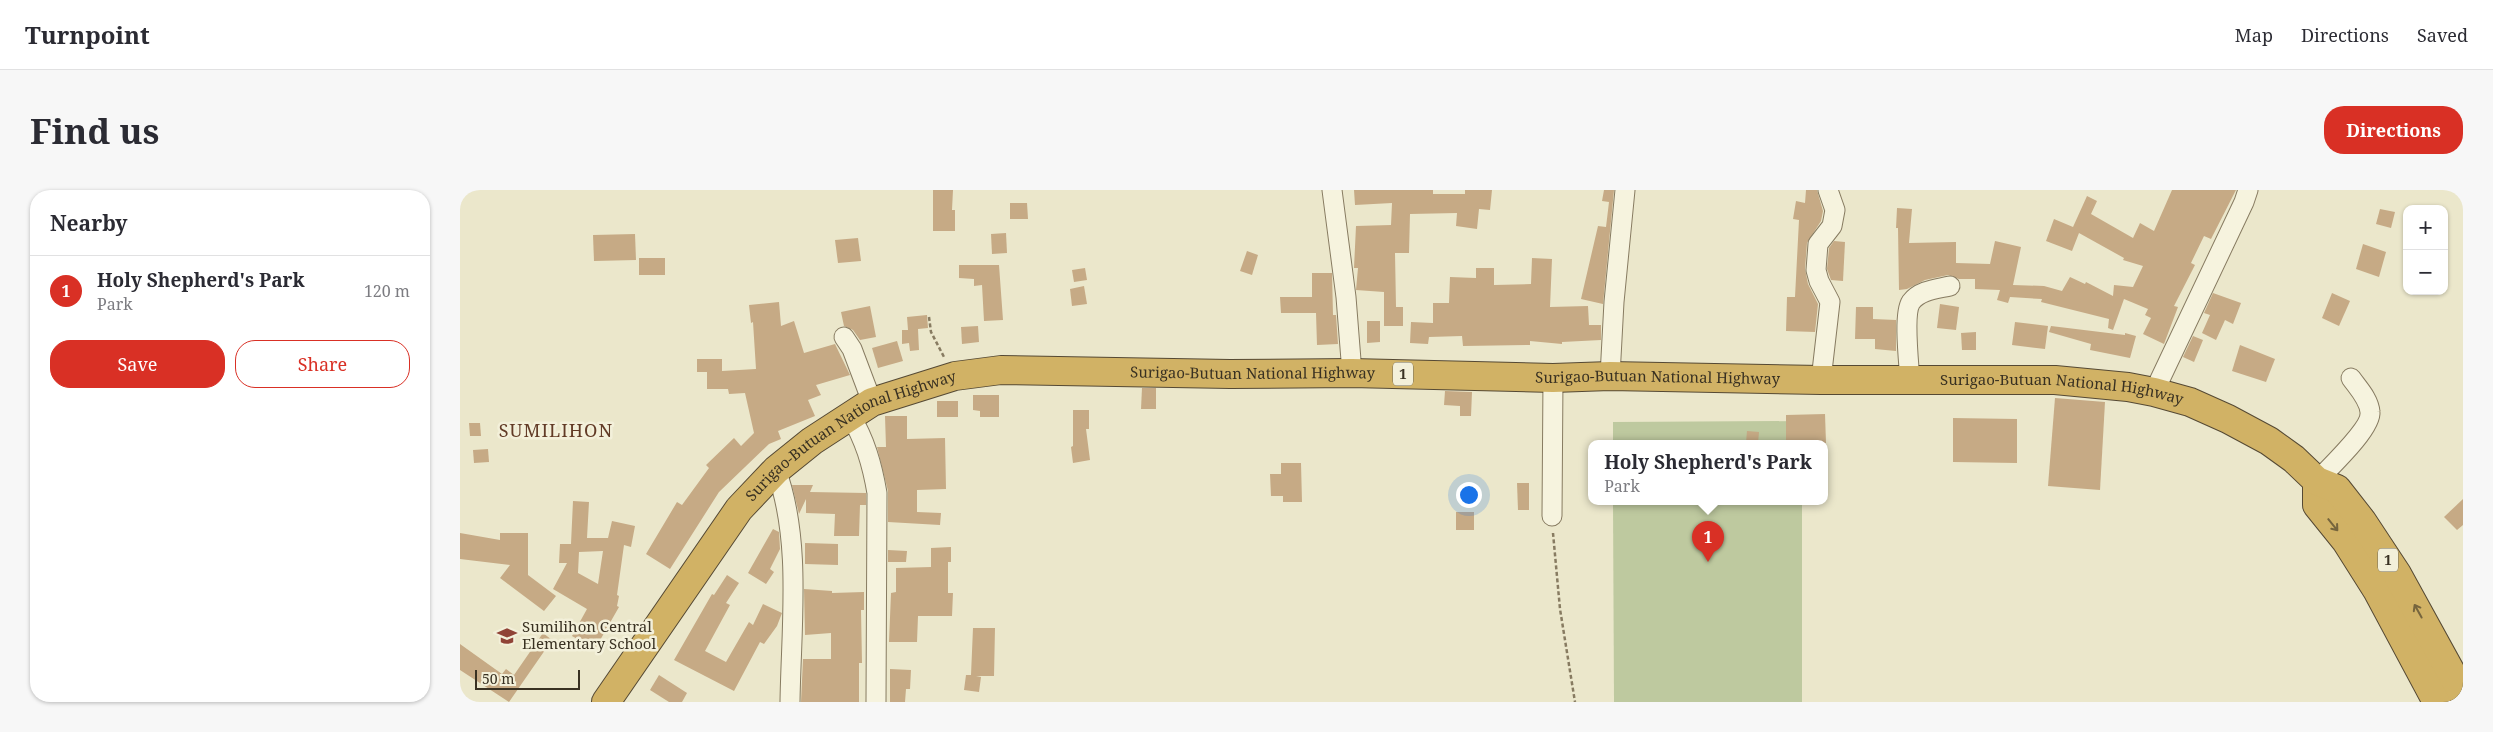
<!DOCTYPE html>
<html lang="en">
<head>
<meta charset="utf-8">
<style>
  body { margin:0; font-family:"Noto Serif",serif; background:#f7f7f7; color:#2b2b33 }
  .controls { position:absolute; right:15px; top:15px; display:grid; overflow:hidden; border-radius:10px; box-shadow:0 1px 4px #0004 }
  .controls button { width:45px; height:45px; display:grid; place-items:center; padding:0; border:0; border-bottom:1px solid #e1e1e2; background:#fff; color:#2b2b33; font:25px sans-serif }
  .scale { position:absolute; left:15px; bottom:12px; width:105px; box-sizing:border-box; padding-left:5px; border:2px solid #393122; border-top:0; font-size:14px; line-height:18px; white-space:nowrap; color:#393122; -webkit-text-stroke:4px #f3f0da; paint-order:stroke }
  .you { position:absolute; left:1008px; top:304px; width:18px; height:18px; margin:-12px; border:4px solid #fff; border-radius:50%; background:#1a73e8; box-shadow:0 0 0 8px #1a73e833 }
  .badge { display:grid; place-items:center; width:32px; height:32px; border-radius:50%; background:#d93025; color:#fff; font-size:16px; font-weight:700 }
  .pin { position:absolute; translate:-50% -41px; filter:drop-shadow(0 1px 2px #0008) }
  .pin::after { content:''; position:absolute; top:26px; width:18px; height:15px; background:inherit; clip-path:polygon(0 0,100% 0,50% 100%) }
  .popup { position:absolute; left:1128px; top:250px; width:240px; height:65px; box-sizing:border-box; display:grid; place-content:center; border-radius:10px; background:#fff; filter:drop-shadow(0 1px 4px #0005); font-size:16px; white-space:nowrap; color:#7c7c81 }
  .popup b { font-size:19px; color:#2b2b33 }
  .popup::after { content:''; position:absolute; left:50%; top:100%; margin-left:-10px; border:10px solid transparent; border-top-color:#fff }
  .list { margin:0; padding:0; list-style:none }
  h2 { display:flex; justify-content:space-between; align-items:center; height:65px; margin:0; padding:0 20px; font-size:21px }
  h2 small { font-size:16px; font-weight:400; color:#7c7c81 }
  .list li { display:grid; grid-template-columns:32px 1fr auto; gap:15px; align-items:center; box-sizing:border-box; height:70px; padding:0 20px; border-top:1px solid #e1e1e2 }
  .list b { display:block; font-size:19px; white-space:nowrap }
  .list p { margin:0; font-size:16px; white-space:nowrap; color:#7c7c81 }
  .list em { font-size:16px; font-style:normal; color:#7c7c81 }
  .actions { display:flex; gap:10px; padding:15px 20px }
  .actions a { flex:1; padding:11px 0; border:1px solid #d93025; border-radius:20px; text-align:center; font-size:18px; color:#d93025 }
  .actions .main { background:#d93025; color:#fff }
  .map { position:relative; flex:none; width:2003px; height:512px; overflow:hidden; border-radius:20px }
  header { display:flex; align-items:center; gap:30px; box-sizing:border-box; height:70px; padding:0 25px; background:#fff; border-bottom:1px solid #e1e1e2 }
  header strong { font-size:24px }
  nav { display:flex; gap:28px; margin-inline-start:auto; font-size:18px }
  .intro { display:flex; align-items:center; justify-content:space-between; box-sizing:border-box; height:120px; padding:0 30px }
  h1 { margin:0; font-size:35px }
  .button { padding:12px 22px; border-radius:20px; background:#d93025; color:#fff; font-size:18px; font-weight:700 }
  main { display:flex; gap:30px; padding:0 30px }
  aside { flex:1; background:#fff; border-radius:20px; box-shadow:0 1px 4px #0004 }
  .map>svg:first-child { display:block }
  .green { fill:#bec99f }
  .building { fill:#c6aa85; fill-rule:evenodd }
  .lines { fill:none; stroke-linecap:round; stroke-linejoin:round }
  .minor-casing { stroke:#877b61; stroke-width:21 }
  .highway-casing { stroke:#554934; stroke-width:30 }
  .path { stroke:#877b61; stroke-width:2.5; stroke-dasharray:4 2.5; stroke-linecap:butt }
  .minor { stroke:#f6f3de; stroke-width:19 }
  .highway { stroke:#d1b265; stroke-width:28 }
  .oneway { stroke:#76653d }
  .labels { text-anchor:middle; stroke-width:5; stroke-linejoin:round; paint-order:stroke }
  .shield { fill:#f3f0da; stroke:#716a59; stroke-width:1 }
  .shield-label { font-size:14px; font-weight:bold; fill:#393122 }
  .street-label { font-size:15px; fill:#393122; stroke:#f3f0da }
  .poi-label { font-size:15px; fill:#393122; stroke:#f3f0da; text-anchor:start }
  .quarter-label { font-size:18px; letter-spacing:1px; fill:#623b26; stroke:#f3f0da }
</style>
</head>
<body>
<header>
<strong>Turnpoint</strong>
<nav><a>Map</a><a>Directions</a><a>Saved</a></nav>
</header>
<div class="intro"><h1>Find us</h1><a class="button">Directions</a></div>
<main>
<aside>
<h2>Nearby<small></small></h2>
<ul class="list">
<li><span class="badge">1</span><div><b>Holy Shepherd's Park</b><p>Park</p></div><em>120 m</em></li>
</ul>
<div class="actions"><a class="main">Save</a><a>Share</a></div>
</aside>
<div class="map">
<svg width="2003" height="512" viewBox="0 0 2003 512">
  <rect width="100%" height="100%" fill="#ebe7cb"/>
  <!-- green -->
  <g class="green">
    <path d="M1342 231V253H1153V232Z"/>
    <path d="M1153 311H1342V512H1154Z"/>
  </g>
  <!-- building -->
  <g class="building">
    <path d="M473 0H493L492 20H495V41H473Z"/>
    <path d="M894 0H973V4H1005V0H1032L1030 20 1019 19 1017 39 996 36 997 23 950 24 949 63H935L936 117H943V136H924V102L896 100 898 78H894L896 36 931 35 932 13 895 15Z"/>
    <path d="M1144 0H1154L1143 114 1121 109 1138 36 1146 37 1149 12 1142 11Z"/>
    <path d="M1346 0H1357L1363 21 1361 31 1347 53 1345 79 1348 94 1358 114 1355 142 1326 141 1327 107H1335L1339 30 1333 29 1336 11 1345 13Z"/>
    <path d="M1712 0H1776L1751 49 1744 46 1731 73 1735 75 1714 116 1718 117 1704 154 1683 144 1691 128 1685 125 1688 119 1664 109 1653 140 1648 138 1649 129 1581 112 1582 109 1550 107 1548 113 1537 110 1540 100 1515 99V89H1499L1488 85 1465 90 1447 99 1439 100 1438 38H1436L1437 18 1452 19 1449 53 1496 52V73L1530 74 1535 51 1561 57 1553 95 1584 96 1602 101 1610 87 1625 94 1626 92 1653 106 1654 95 1673 97 1683 76 1663 70 1664 68 1619 43 1612 61 1586 51 1594 29 1613 37 1627 6 1637 11 1631 24 1673 48 1680 33 1694 41Z"/>
    <path d="M550 13H567L568 29H550Z"/>
    <path d="M1920 19 1935 22 1931 38 1916 34Z"/>
    <path d="M546 43 547 63 532 64 531 44Z"/>
    <path d="M175 44 176 70 134 71 133 45Z"/>
    <path d="M398 48 401 71 378 73 375 50Z"/>
    <path d="M1374 51 1385 52 1383 91 1371 90 1367 79 1369 58Z"/>
    <path d="M1903 54 1926 62 1919 87 1896 79Z"/>
    <path d="M787 61 798 65 792 85 780 81Z"/>
    <rect x="179" y="68" width="26" height="17"/>
    <path d="M1072 68 1092 69 1090 117 1128 116 1129 135H1141V150L1102 152V154L1070 151V155L1003 156 1002 146 969 147 968 154 950 153 951 132 973 133V113H989L990 87 1016 88V78H1034V95L1071 94Z"/>
    <path d="M499 75H539L543 130 524 131 522 95 514 96V89L499 88Z"/>
    <path d="M625 78 627 90 614 92 612 80Z"/>
    <path d="M852 83H872L873 125H876L878 154 857 155 856 123H821L820 107H852Z"/>
    <path d="M624 96 627 114 612 116 610 99Z"/>
    <path d="M1753 103 1781 113 1773 134 1765 130 1756 150 1742 143 1750 125 1744 123Z"/>
    <path d="M1872 103 1890 111 1879 136 1862 128Z"/>
    <path d="M319 112 321 136 334 131 344 163 375 154 390 185 356 195 361 205 348 210 355 226 318 241 321 249 309 254 259 302 210 379 186 364 217 312 222 315 249 278 246 275 274 248 281 256 294 243 285 203 269 204 268 199H247V182H237V169H262V181L296 179 293 132 291 133 289 115Z"/>
    <path d="M1480 114 1499 117 1496 140 1477 138Z"/>
    <path d="M410 116 416 147 400 150 393 140 384 136 381 122Z"/>
    <path d="M1396 117H1413V129L1436 130V161L1415 159V149H1395Z"/>
    <path d="M467 125 468 138 458 139 459 160 450 161 449 153 442 154V140H448L447 127Z"/>
    <path d="M907 131H920V152L907 153Z"/>
    <path d="M1555 132 1588 136 1585 159 1552 155Z"/>
    <path d="M518 136 519 152 502 154 501 137Z"/>
    <path d="M1591 136 1665 145V143L1676 146 1670 168 1630 160 1631 154 1589 142Z"/>
    <path d="M1516 142V160H1502L1501 143Z"/>
    <path d="M1733 146 1743 150 1734 172 1723 167Z"/>
    <path d="M437 151 443 171 418 178 412 158Z"/>
    <path d="M1780 155 1815 169 1806 192 1772 181Z"/>
    <path d="M682 198H696V219H681Z"/>
    <path d="M985 201 1012 202 1011 226H1000V216L984 215Z"/>
    <path d="M513 205H539V227H520V221L513 220Z"/>
    <path d="M1595 208 1645 212 1640 300 1588 296Z"/>
    <rect x="477" y="211" width="21" height="16"/>
    <path d="M613 220H629V239H626L630 270 613 273 611 257 613 256Z"/>
    <path d="M1365 224 1366 253H1326V225Z"/>
    <path d="M425 226H447V249L485 248 486 299 457 300V322L481 323 480 335 428 332V301L417 257H426Z"/>
    <path d="M1493 228 1557 229V273L1493 272Z"/>
    <path d="M9 233H20L21 246H10Z"/>
    <path d="M1287 241 1299 242 1298 253H1286Z"/>
    <path d="M28 259 29 272 14 273 13 260Z"/>
    <path d="M821 273H841L842 312H823V306H811L810 284H821Z"/>
    <path d="M1057 293H1069V320H1058Z"/>
    <path d="M332 295H353L350 302 406 303V315H400L399 346H374L375 324 346 323V309L339 324Z"/>
    <path d="M2003 309V335L1997 340 1984 327Z"/>
    <path d="M113 311 129 312 127 348H148L152 331 175 336 171 357 164 355 157 405 159 406 157 416 159 417 135 459 112 446 127 419 93 399 107 373H99L100 354H111ZM143 361 138 394 118 383 119 362Z"/>
    <rect x="996" y="322" width="18" height="18"/>
    <path d="M313 339 319 342 320 359 310 379 314 382 306 394 288 383Z"/>
    <path d="M0 343 40 350V343H68V385L96 406 84 421 40 388 50 375 0 369Z"/>
    <path d="M345 353 378 354V375L345 374Z"/>
    <path d="M491 357V372H488V403H493L492 426H458L457 452H429L431 403 436 402V378L471 377V358Z"/>
    <path d="M428 360 447 361 446 372H428Z"/>
    <path d="M267 385 279 393 266 413 270 415 245 461 266 472 289 432 293 435 303 414 322 423 317 436 304 454 300 452 274 501 214 470 252 404 254 405Z"/>
    <path d="M344 399 372 401V403L404 402V420H401L402 473H399V512H341L343 469H371V443L345 445Z"/>
    <path d="M513 438H535L534 486H516L521 487 519 502 504 500 506 485H511Z"/>
    <path d="M83 443 92 450 49 512 0 480V454L42 484 46 479 54 485Z"/>
    <path d="M430 479 451 480 450 499H446L445 512H430Z"/>
    <path d="M199 485 227 503 222 512H209L190 500Z"/>
  </g>
  <g class="lines">
    <defs>
      <g id="minor">
        <path d="M872 0 886 107 892 183"/>
        <path d="M384 147 392 159 412 212"/>
        <path d="M1150 186 1154 112 1165 0"/>
        <path d="M1361 190 1370 112 1359 91 1356 80 1358 54 1372 36 1375 20 1368 0"/>
        <path d="M1450 191C1449 174 1443 124 1451 112 1460 100 1477 99 1490 96"/>
        <path d="M1694 202 1784 12 1788 0"/>
        <path d="M390 225C405 250 412 274 417 303L416 512"/>
        <path d="M316 280C342 350 331 438 330 512"/>
        <path d="M1857 291C1869 278 1912 238 1910 222 1909 209 1898 198 1891 188"/>
        <path d="M1092 326 1093 188"/>
      </g>
      <g id="highway">
        <path d="M1857 291V315L1886 351 1917 400 1977 512"/>
        <path id="s1" d="M146 512 279 319 316 280 352 251 412 212 495 186 541 180 770 184 892 183 1093 188 1150 186 1361 190H1595L1668 197 1694 202 1730 212 1768 229 1809 251 1834 269 1857 291 1877 299 1902 331 1937 384 2003 504"/>
      </g>
    </defs>
    <!-- minor casing -->
    <use href="#minor" class="minor-casing"/>
    <!-- highway casing -->
    <use href="#highway" class="highway-casing"/>
    <!-- path -->
    <g class="path">
      <path d="M469 127 471 142 484 167"/>
      <path d="M1093 343 1100 419 1115 512"/>
    </g>
    <!-- minor -->
    <use href="#minor" class="minor"/>
    <!-- highway -->
    <use href="#highway" class="highway"/>
  </g>
  <!-- one-way arrows -->
  <defs><path id="oneway-shaft" d="M-6 0H5M1.5-3L5.5 0L1.5 3" fill="none" stroke-width="1.6" stroke-linecap="round" stroke-linejoin="round" transform="scale(1.25)"/></defs>
  <g class="oneway">
    <use href="#oneway-shaft" transform="translate(1873 335) rotate(51)"/>
    <use href="#oneway-shaft" transform="translate(1958 421) rotate(-119)"/>
  </g>
  <!-- icons -->
  <defs>
    <symbol id="school-bare" viewBox="-9 -9 18 18"><path d="M0-5L7-2L0 1L-7-2ZM-4 1L0 2.5L4 1V4Q0 6-4 4Z" fill="#904336" stroke="#f3f0da" stroke-width="2.5" paint-order="stroke"/></symbol>
  </defs>
  <g fill-rule="evenodd">
    <use href="#school-bare" x="33" y="432" width="28" height="28"/>
  </g>
  <g class="labels">
    <!-- shield labels -->
    <g class="shield">
      <rect x="933" y="172.5" width="20" height="23" rx="4"/>
      <rect x="1918" y="358.5" width="20" height="23" rx="4"/>
    </g>
    <g class="shield-label">
      <text x="943" y="189">1</text>
      <text x="1928" y="375">1</text>
    </g>
    <!-- street labels -->
    <g class="street-label">
      <text dy="5" stroke="none"><textPath href="#s1" startOffset="791">Surigao-Butuan National Highway</textPath></text>
      <text dy="5" stroke="none"><textPath href="#s1" startOffset="1196">Surigao-Butuan National Highway</textPath></text>
      <text dy="5" stroke="none"><textPath href="#s1" startOffset="1601">Surigao-Butuan National Highway</textPath></text>
      <text dy="5" stroke="none"><textPath href="#s1" startOffset="371">Surigao-Butuan National Highway</textPath></text>
    </g>
    <!-- poi labels -->
    <g class="poi-label">
      <text x="62" y="442">Sumilihon Central<tspan x="62" dy="17">Elementary School</tspan></text>
    </g>
    <!-- quarter labels -->
    <g class="quarter-label">
      <text x="96" y="247">SUMILIHON</text>
    </g>
  </g>
</svg>
<div class="controls">
<button>+</button>
<button>−</button>
</div>
<div class="scale">50 m</div>
<div class="you"></div>
<div class="pin badge" style="left:1248px;top:372px">1</div>
<div class="popup"><b>Holy Shepherd's Park</b>Park</div>
</div>
</main>
</body>
</html>
